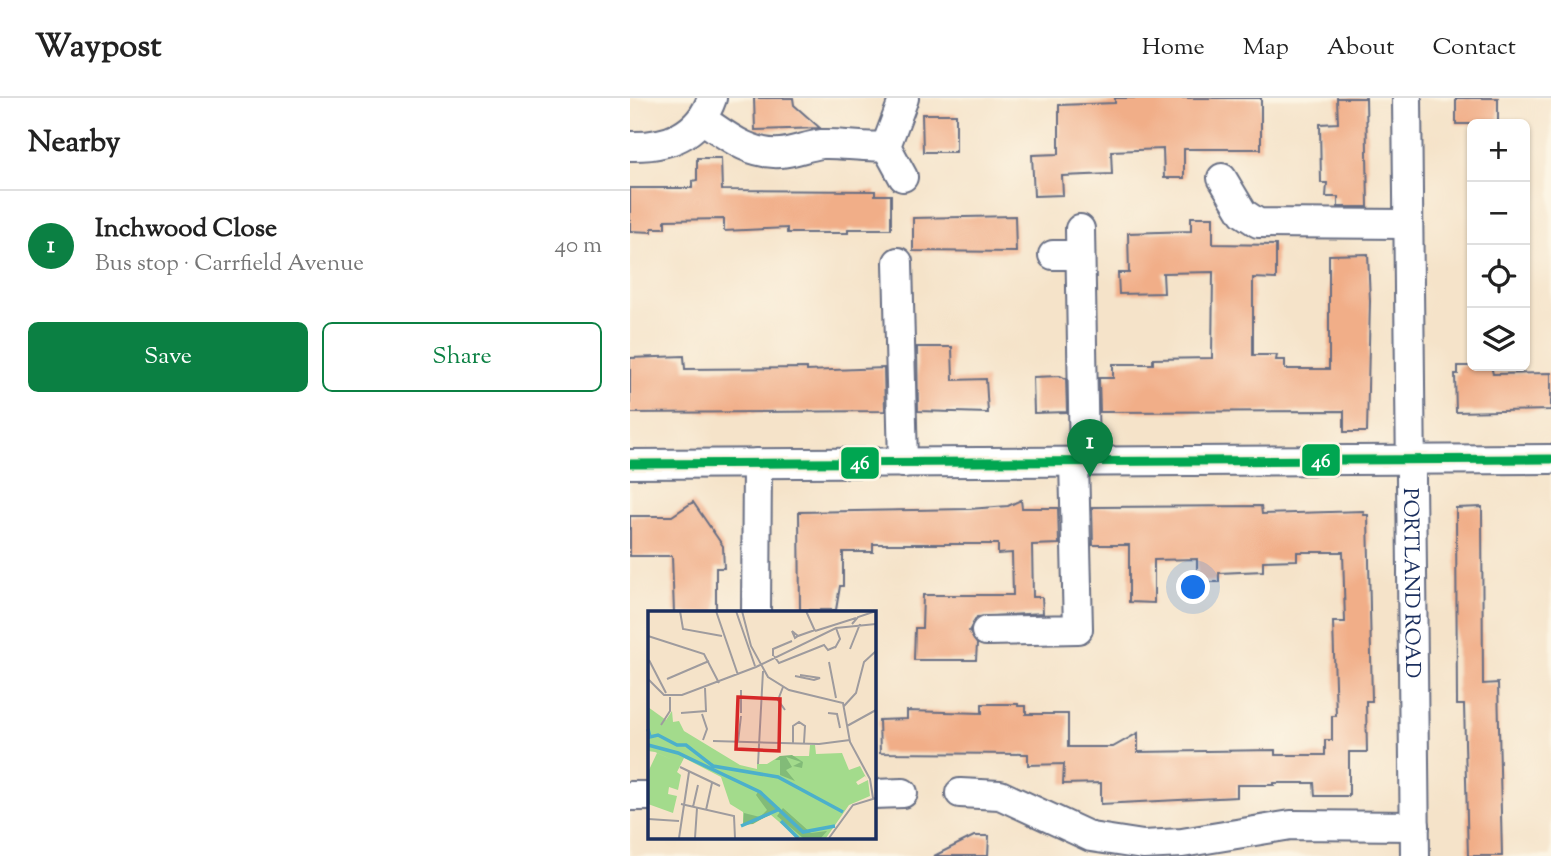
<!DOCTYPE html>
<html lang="en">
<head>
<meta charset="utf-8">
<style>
  body { margin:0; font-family:"Sorts Mill Goudy",serif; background:#f6f6f6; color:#222 }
  .controls { position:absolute; right:21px; top:21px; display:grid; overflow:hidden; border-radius:10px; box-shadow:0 2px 5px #0004 }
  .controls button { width:63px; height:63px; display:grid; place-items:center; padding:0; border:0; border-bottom:2px solid #e0e0e0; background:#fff; color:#222; font:35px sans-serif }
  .you { position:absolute; left:564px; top:490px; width:24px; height:24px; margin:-18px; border:5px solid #fff; border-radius:50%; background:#1a73e8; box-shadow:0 0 0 10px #1a73e833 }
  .badge { display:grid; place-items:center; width:46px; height:46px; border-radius:50%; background:#0b8043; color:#fff; font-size:23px; font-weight:700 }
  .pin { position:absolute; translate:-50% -58px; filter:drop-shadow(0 2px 4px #0008) }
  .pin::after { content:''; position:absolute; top:37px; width:24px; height:21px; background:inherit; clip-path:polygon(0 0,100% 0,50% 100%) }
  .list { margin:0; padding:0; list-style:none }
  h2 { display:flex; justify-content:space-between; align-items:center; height:91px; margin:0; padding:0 28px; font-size:30px }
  h2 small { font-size:23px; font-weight:400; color:#767676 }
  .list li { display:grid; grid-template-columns:46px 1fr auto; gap:21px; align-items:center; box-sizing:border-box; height:112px; padding:0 28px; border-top:2px solid #e0e0e0 }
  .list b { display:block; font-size:26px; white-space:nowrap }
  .list p { margin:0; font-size:23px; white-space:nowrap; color:#767676 }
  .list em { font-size:23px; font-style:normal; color:#767676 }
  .actions { display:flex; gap:14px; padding:21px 28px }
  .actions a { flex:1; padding:16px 0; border:2px solid #0b8043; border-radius:10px; text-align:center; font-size:24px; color:#0b8043 }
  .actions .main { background:#0b8043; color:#fff }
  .icon { flex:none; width:38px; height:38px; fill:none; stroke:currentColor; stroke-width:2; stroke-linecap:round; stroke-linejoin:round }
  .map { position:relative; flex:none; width:921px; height:758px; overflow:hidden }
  header { display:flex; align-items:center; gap:42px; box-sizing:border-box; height:98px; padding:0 35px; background:#fff; border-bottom:2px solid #e0e0e0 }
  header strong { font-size:33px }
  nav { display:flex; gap:38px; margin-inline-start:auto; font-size:24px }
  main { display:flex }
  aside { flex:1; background:#fff }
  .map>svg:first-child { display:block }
  .building { fill:#f1ae88 }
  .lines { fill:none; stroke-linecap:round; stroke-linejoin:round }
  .minor-casing { stroke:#676e83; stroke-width:32 }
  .minor { stroke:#fff; stroke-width:28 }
  .bus-1-casing { stroke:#fcf5e5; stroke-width:14 }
  .bus-1 { stroke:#00a651; stroke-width:9 }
  .labels { text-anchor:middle; stroke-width:7; stroke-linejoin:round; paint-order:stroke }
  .street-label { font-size:21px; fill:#1b2f5e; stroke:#fcf5e5 }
  .inset-river { fill:none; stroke:#4cb0cb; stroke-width:3.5 }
  .inset-road { fill:none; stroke:#9e9b9e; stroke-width:2 }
  .view { fill:#d62828; fill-opacity:0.15; stroke:#d62828; stroke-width:3.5 }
  .inset-edge { fill:none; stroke:#1b2f5e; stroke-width:3.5 }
  .line-badge { stroke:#fcf5e5; stroke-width:2.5 }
  .badge-label { font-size:19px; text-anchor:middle; font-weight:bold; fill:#fff }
</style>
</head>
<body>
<header>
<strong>Waypost</strong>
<nav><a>Home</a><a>Map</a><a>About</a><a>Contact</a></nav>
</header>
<main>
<aside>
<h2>Nearby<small></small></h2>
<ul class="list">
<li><span class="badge">1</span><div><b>Inchwood Close</b><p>Bus stop · Carrfield Avenue</p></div><em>40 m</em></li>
</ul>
<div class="actions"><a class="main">Save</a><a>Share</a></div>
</aside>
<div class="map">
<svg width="921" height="758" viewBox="0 0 921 758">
  <rect width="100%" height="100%" fill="#fcf5e5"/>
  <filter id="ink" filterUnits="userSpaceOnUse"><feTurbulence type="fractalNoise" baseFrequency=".0143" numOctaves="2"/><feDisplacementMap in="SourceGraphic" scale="14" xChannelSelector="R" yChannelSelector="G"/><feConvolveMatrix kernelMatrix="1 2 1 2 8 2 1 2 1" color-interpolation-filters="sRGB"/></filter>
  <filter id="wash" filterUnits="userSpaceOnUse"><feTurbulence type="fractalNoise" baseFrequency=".00686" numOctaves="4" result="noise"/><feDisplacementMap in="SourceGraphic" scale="28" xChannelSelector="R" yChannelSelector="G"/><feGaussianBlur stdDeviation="1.57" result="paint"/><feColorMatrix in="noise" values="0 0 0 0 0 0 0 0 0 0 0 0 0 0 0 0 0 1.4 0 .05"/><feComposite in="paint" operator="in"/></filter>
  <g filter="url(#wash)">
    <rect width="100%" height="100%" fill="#f5e3c9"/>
    <g id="blocks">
      <!-- building -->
      <g class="building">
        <path d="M124 0H163L164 7 190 30 125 32Z"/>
        <path d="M485 0H631V51H554V80H534L533 51 481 53 482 76 432 78 433 97 404 98 402 57 429 56V7L485 5Z"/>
        <path d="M707 0H736L738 109H708V99H696L697 85H691L690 26 708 25Z"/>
        <rect x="826" y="0" width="42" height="26"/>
        <path d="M292 16H326V54H293Z"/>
        <path d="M67 60H91L92 92 245 93V97H261V131H218V135H157V130L94 133V121L35 122V130H22V134L0 133V90H62V83L67 82Z"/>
        <path d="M385 118 386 154 283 153V120Z"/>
        <path d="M561 119H583V146L646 147V181L623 180V257H647L646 262H655V271H699V157L738 156 740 203 737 334H714V313L470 314 469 280H483V266H523V261L582 260 583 174 533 175 534 195 489 196 488 175H499L498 135 561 133Z"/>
        <path d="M287 249H322L323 282 356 281 358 315 288 313Z"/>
        <path d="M54 258 55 271 177 270V273L254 270 255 313 0 315V260Z"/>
        <path d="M828 268H861L863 276 921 275V312L826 314 825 276H828Z"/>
        <path d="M430 278 436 281 437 314 404 315 403 279Z"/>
        <path d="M391 402 392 410H428L429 446 402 447 403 499H412L413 515 347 519 339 533 347 546 346 562H284L285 530H292L293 497H383L382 455 368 456V446H243V454H213V488H210L206 512H170L169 414 339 411 378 408Z"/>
        <path d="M63 404 93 448 94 470H86V515H44L42 458H0V418H42Z"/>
        <path d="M631 408 632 416 733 413 734 417H738L742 603H736L737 654H719V698H685L684 685H644V687H607V699L471 706V685L433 686 434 666 398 667V656L250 655 249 622 277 621V613L352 615V606H388V608H396V616H438V649H483L508 635V654L645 652V657H695V642H702V618H706L703 524H715L713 454H667V462L633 463V473L589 475V484H567V461L524 462V505L499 504V447H463L462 409Z"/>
        <path d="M852 409 853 586 868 585 872 758H838L834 607H827L826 410Z"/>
        <path d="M344 738H359L358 758H304Z"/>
      </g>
    </g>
  </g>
  <g filter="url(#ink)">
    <use href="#blocks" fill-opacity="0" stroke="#676e83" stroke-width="2"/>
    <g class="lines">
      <defs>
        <g id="minor">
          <path id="s1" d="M777 0 785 758"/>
          <path d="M72 21C96 37 119 57 150 55 164 54 177 48 192 46 212 45 233 50 256 48"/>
          <path d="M0 48C37 49 69 38 82 0"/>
          <path d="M273 79 256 48 274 0"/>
          <path d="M592 80 613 115 628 125 778 126"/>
          <path d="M450 131 454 363"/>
          <path d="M423 157H450"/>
          <path d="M268 164 273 365"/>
          <path d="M0 366 921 361"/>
          <path d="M126 515 127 365"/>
          <path d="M356 533 448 531 444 363"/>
          <path d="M330 695 370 697 461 739 513 747 552 745 661 727 785 728"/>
          <path d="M243 696 273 695"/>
          <path d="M0 698H19"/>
        </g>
      </defs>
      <!-- minor casing -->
      <use href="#minor" class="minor-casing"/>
      <!-- minor -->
      <use href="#minor" class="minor"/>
      <defs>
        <path id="bus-1" d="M0 366 921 361"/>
      </defs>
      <!-- bus-1 casing -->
      <use href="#bus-1" class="bus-1-casing"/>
      <!-- bus-1 -->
      <use href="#bus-1" class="bus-1"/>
    </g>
  </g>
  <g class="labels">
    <!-- street labels -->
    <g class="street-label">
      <text dy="7" stroke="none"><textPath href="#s1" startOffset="485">PORTLAND ROAD</textPath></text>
    </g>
  </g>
  <!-- overview -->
  <g transform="translate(18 513)">
    <rect width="228" height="228" fill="#f5e3c9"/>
    <path d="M0 96 18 109 24 100 25 111 31 110 36 120 92 154 109 158V153H119L132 145H161L162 134H167L168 143 194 142 201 159 212 155 219 168 217 165 208 171 210 174 220 169 222 185 201 194 178 227H150L123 204 95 214V201L82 193 73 166 36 147 29 161 33 164 30 179 21 176 20 183 29 185 25 202 0 193V161L9 142 29 151 7 141 0 140Z" fill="#a3db8c"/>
    <path d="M144 144 155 151 154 157 145 155 153 151 138 146 144 156 138 159 147 170 132 164V149H127L132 145ZM110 181 130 199 105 213 95 214 96 202 112 206 119 199 108 184ZM135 197 163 222 179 220 173 227H155L129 205Z" fill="#82bb78"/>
    <path class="inset-river" d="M0 118 2 126 10 124 29 134H38L65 155 130 166 195 201M0 134 30 142 112 181 155 221 187 215M133 210 150 227M93 215 132 198"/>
    <path class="inset-road" d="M32 0 35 18 74 25M68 0 90 64M88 0 107 55M94 0 103 35 120 66 141 79 195 92 202 131 222 168 225 187M158 0 167 20M204 13 210 6 228 0M167 20 208 7M0 25 56 43 71 72M150 25 144 20 147 27 150 25 167 19M187 37 192 28 188 17M202 38 212 13M125 45V38L144 30M126 45 131 52 176 34 180 39 187 36M1 49 18 82M181 51 188 87M147 65 166 69 172 67 152 64M0 68 16 84H34L108 56 188 17 228 13M19 68 61 50M135 76 130 89 137 99M196 95 208 82 216 51 228 40M33 102 58 100 57 77M93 102V79M180 102 189 103 192 117M54 103 59 118 55 129M13 114 22 100V86M199 115 228 99M65 130 171 133 202 129M90 131 93 105M145 132V115L151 111 157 115 156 132M110 153 115 60M32 156 72 175M33 193 86 205 87 227M45 196 50 174M58 199 64 172M0 208 31 210M31 227 41 161M47 227 49 197M181 227 205 194 228 187"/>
    <path class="view" d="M90 86 132 88 131 140 88 138Z"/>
    <rect width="228" height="228" class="inset-edge"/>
  </g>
  <g class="line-badge">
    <rect x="671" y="345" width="40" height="34" rx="7" fill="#00a651"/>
    <rect x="210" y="348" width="40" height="34" rx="7" fill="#00a651"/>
  </g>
  <g class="badge-label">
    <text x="691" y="369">46</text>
    <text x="230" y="371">46</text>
  </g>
</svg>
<div class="controls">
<button>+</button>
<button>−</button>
<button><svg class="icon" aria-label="locate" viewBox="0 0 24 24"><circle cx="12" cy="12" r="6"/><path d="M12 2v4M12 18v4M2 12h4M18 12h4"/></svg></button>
<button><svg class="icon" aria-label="layers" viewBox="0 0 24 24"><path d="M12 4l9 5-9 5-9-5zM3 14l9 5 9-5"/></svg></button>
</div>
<div class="you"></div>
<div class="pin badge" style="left:460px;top:379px">1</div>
</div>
</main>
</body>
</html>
